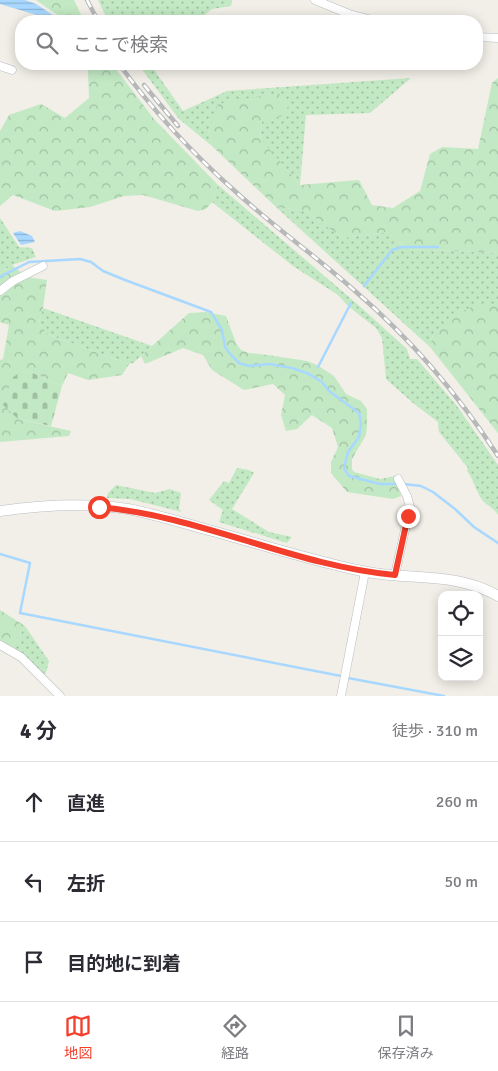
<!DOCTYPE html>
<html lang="ja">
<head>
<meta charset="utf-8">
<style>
  body { margin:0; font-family:Signika,"Noto Sans JP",sans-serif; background:#f7f7f7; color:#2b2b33 }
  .controls { position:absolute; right:15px; bottom:15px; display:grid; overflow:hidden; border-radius:10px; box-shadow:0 2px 12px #0003 }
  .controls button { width:45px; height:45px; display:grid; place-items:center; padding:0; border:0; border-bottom:1px solid #e1e1e2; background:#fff; color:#2b2b33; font:25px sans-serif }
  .stop { position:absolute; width:15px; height:15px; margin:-11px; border:4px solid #f33e2b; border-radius:50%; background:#fff }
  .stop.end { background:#f33e2b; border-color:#fff; box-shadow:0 1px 5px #0008 }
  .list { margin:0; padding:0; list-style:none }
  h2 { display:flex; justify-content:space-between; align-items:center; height:65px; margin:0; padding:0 20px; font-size:21px }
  h2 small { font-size:16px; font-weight:400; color:#7c7c81 }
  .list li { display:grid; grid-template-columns:32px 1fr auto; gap:15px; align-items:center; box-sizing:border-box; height:80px; padding:0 20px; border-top:1px solid #e1e1e2 }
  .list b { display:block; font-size:19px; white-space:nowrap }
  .list em { font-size:16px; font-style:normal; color:#7c7c81 }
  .icon { flex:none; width:28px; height:28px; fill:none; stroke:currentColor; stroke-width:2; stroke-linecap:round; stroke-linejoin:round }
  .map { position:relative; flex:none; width:498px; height:696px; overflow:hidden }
  .search { position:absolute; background:#fff; box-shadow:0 2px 12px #0003; left:15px; right:15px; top:15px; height:55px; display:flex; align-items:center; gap:12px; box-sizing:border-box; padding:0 18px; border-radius:20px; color:#7c7c81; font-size:19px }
  .sheet { height:305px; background:#fff }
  nav { display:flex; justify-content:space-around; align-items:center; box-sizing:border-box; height:70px; border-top:1px solid #e1e1e2; background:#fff; font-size:14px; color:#7c7c81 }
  nav a { display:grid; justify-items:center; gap:2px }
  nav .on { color:#f33e2b }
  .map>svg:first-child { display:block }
  .grass { fill:url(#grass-dots) }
  .forest { fill:url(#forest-crowns) }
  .cemetery { fill:url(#cemetery-stones) }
  .water { fill:url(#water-rules) }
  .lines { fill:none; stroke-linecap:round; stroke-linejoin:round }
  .stream { stroke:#a8d8ff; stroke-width:2.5 }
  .street-casing { stroke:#b9bcc1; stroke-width:9 }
  .secondary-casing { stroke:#babdc3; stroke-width:11 }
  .street { stroke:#fff; stroke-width:8 }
  .secondary { stroke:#fff; stroke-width:10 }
  .rail-casing { stroke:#b7b8b9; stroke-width:4.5 }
  .rail { stroke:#fff; stroke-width:2.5; stroke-dasharray:8; stroke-linecap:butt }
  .route { stroke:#f33e2b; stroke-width:6 }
</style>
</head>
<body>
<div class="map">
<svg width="498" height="696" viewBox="0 0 498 696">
  <defs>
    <pattern id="grass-dots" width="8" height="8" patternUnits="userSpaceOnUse" patternTransform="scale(1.25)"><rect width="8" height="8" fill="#c2e9c3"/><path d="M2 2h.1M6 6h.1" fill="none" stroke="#a1c0a2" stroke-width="1.8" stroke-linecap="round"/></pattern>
    <pattern id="forest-crowns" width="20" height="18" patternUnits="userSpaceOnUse" patternTransform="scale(1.25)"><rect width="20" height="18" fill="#c2e9c3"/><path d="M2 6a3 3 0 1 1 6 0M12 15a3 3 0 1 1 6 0" fill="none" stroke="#a1c0a2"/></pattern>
    <pattern id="cemetery-stones" width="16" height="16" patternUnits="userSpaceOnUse" patternTransform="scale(1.25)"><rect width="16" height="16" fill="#c2e9c3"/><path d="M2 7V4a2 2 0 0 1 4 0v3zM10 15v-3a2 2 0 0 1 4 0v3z" fill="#a1c0a2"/></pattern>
    <pattern id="water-rules" width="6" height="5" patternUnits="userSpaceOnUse" patternTransform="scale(1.25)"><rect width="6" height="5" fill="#a8d8ff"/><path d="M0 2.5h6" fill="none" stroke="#8cb3d2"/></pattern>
  </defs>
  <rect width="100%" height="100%" fill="#f1efe7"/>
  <!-- grass -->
  <g class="grass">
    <path d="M98 0H232L231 6 212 9 197 21H108Z"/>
    <path d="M138 64H150L183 111 227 91 411 78 370 113 306 115 300 185 260 139 262 122 209 130 212 146 179 119Z"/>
    <path d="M218 185 356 303 407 349 410 359H417L457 406 498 465V515C495 509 488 506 483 501 476 492 474 480 467 471L468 468 439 432 438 422 413 403 386 379 382 338 376 328 348 306 338 295 293 266 212 202Z"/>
    <path d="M276 207 306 211 342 238 386 232 408 249 498 253V306H474L433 334 430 347Z"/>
    <path d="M0 218 19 247 32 248 36 257 12 265 0 273Z"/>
    <path d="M43 308 152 346 133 363 129 364 49 335 44 330 39 322Z"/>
    <path d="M237 468 249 470 254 473 232 509 269 532 292 537 287 543 219 522 223 510 209 500 224 481 229 483Z"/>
    <path d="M116 485 155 493 170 489 181 493 179 509 182 512 130 499 107 498 108 493Z"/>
    <path d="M25 626 49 661 45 676 13 647Z"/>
  </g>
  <!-- forest -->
  <g class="forest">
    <path d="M36 0H74L84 21H66Z"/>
    <path d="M86 64H112L154 119 218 185 212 202 206 209 198 211 143 195 124 196 90 207 55 211 13 195 0 206V131L9 115 41 104 65 118 89 98 88 71Z"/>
    <path d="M498 78V253L408 249 386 232 342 238 306 211 276 207 212 146 209 130 218 104 278 93 289 103 285 115 262 122 260 138 300 185 359 180 372 205 393 208 420 191 430 154 442 147 478 149 492 83Z"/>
    <path d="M12 265 27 277 47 280 43 308 39 322 44 330 49 335 129 364 122 375 88 380 68 373 62 386 26 370 18 419 71 431 69 436 0 442V360L3 359 9 325 0 322V273Z"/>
    <path d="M474 306H498V433L430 347 433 334 458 313Z"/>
    <path d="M206 312 226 316 236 343 241 350 249 353 268 355 307 361 317 365 334 376 346 394 361 401 367 409V427L366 435 352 459V469L354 472 380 479 395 476 401 496 393 499 347 492 331 473V462L338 447 332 428 312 415 297 429 286 431 281 415 285 395 273 384 244 390 212 370 203 355 183 348 145 364 141 356 189 313Z"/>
    <path d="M0 610 25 626 13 647 0 642Z"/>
  </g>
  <!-- cemetery -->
  <path class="cemetery" d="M26 370 62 386 51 426 18 419 3 405 13 377Z"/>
  <!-- water -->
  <g class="water">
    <path d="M0 0H25L36 4 59 19 56 21 0 4Z"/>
    <path d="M20 231 32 236 35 242 21 245 13 233Z"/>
  </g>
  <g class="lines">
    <!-- stream -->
    <g class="stream">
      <path d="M0 277 29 262 80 259 91 262 103 271 125 280 211 312 222 330 225 347 231 355 239 363 249 366 269 364 292 368 309 374 322 382 329 391 359 413 361 423 359 437 348 452 344 468 349 476 380 484H398"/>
      <path d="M364 286 392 250 402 247H438"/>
      <path d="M318 367 351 303"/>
      <path d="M404 484 421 486 433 492 455 509 474 527 498 543"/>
      <path d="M0 554 30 563 20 613 341 676"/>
      <path d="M348 678 444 696"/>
    </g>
    <defs>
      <g id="street">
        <path d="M315 0 349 14 376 21"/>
        <path d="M477 37 498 38"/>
        <path d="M0 66 12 70"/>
        <path d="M0 291 13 281 43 266"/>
        <path d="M395 575 410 507 407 496 398 479"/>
        <path d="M0 645 21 657 60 696"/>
        <path d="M341 696 365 572"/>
      </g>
      <path id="secondary" d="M0 511C42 505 86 503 128 509 154 514 180 522 205 529 257 543 309 560 362 571 409 581 455 571 498 596"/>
    </defs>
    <!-- street casing -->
    <use href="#street" class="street-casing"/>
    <!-- secondary casing -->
    <use href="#secondary" class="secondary-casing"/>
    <!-- street -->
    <use href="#street" class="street"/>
    <!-- secondary -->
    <use href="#secondary" class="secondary"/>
    <defs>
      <g id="rail">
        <path d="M87 0 98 21"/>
        <path d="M119 64C154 112 192 153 236 192 274 227 317 257 355 291 411 339 458 394 498 456"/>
        <path d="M144 85 178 126"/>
      </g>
    </defs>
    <!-- rail casing -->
    <use href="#rail" class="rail-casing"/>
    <!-- rail -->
    <use href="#rail" class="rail"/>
  </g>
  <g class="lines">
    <!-- route -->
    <path class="route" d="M99 507C201 516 294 566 395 575L408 516"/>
  </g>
</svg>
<div class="controls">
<button><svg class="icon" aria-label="locate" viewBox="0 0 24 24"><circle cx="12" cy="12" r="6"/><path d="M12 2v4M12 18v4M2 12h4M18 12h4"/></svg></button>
<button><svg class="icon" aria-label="layers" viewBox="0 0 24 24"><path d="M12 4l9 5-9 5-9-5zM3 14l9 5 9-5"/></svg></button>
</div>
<div class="stop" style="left:99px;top:507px"></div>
<div class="stop end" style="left:408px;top:516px"></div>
<div class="search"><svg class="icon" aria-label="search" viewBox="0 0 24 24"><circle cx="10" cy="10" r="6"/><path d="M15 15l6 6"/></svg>ここで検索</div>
</div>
<section class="sheet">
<h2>4 分<small>徒歩 · 310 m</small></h2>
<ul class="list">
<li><svg class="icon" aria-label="ahead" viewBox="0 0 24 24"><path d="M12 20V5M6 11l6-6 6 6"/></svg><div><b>直進</b></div><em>260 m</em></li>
<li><svg class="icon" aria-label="left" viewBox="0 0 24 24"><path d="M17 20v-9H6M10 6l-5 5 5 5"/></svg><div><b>左折</b></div><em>50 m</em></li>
<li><svg class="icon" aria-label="arrive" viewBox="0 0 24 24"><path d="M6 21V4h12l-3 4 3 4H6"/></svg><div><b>目的地に到着</b></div></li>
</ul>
</section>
<nav>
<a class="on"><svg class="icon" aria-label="map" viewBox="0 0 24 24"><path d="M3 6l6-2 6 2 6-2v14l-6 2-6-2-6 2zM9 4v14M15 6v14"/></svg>地図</a>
<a><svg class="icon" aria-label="directions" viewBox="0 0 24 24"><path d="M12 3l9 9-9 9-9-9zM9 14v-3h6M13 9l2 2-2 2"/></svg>経路</a>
<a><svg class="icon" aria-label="saved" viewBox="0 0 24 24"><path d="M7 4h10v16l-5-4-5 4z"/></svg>保存済み</a>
</nav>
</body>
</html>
